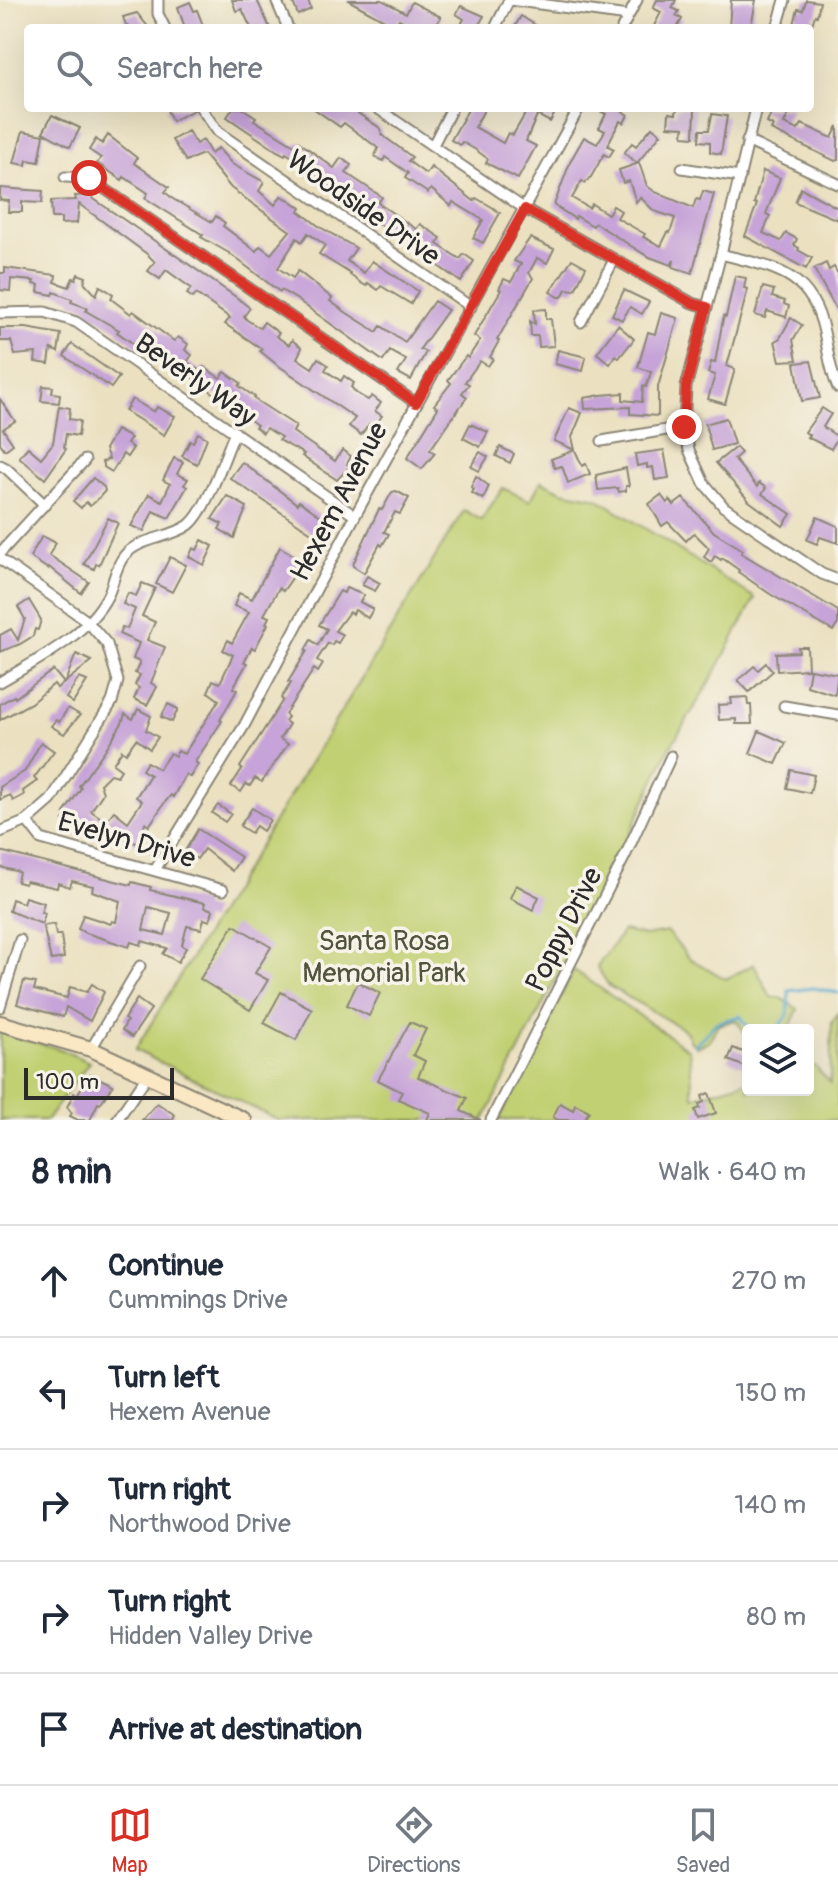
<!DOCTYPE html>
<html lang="en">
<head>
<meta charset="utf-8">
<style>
  body { margin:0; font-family:Pangolin,sans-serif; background:#f6f6f7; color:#1f2937 }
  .controls { position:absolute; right:24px; bottom:24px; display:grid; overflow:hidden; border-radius:8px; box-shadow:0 8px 32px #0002 }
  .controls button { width:72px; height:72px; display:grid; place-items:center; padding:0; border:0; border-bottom:2px solid #e0e1e3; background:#fff; color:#1f2937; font:40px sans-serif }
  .scale { position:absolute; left:24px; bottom:20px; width:150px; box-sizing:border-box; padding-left:8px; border:4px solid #2b2b2b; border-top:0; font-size:22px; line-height:28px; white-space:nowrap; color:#2b2b2b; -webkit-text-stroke:6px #f7f3e8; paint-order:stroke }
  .stop { position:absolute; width:24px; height:24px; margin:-18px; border:6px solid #d93025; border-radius:50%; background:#fff }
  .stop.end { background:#d93025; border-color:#fff; box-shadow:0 2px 8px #0008 }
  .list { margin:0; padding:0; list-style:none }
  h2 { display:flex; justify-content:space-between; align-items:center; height:104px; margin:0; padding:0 32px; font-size:34px }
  h2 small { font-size:26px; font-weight:400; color:#747a83 }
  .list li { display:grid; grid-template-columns:52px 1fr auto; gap:24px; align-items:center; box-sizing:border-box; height:112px; padding:0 32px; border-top:2px solid #e0e1e3 }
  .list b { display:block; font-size:30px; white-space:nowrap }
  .list p { margin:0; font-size:26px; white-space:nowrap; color:#747a83 }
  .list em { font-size:26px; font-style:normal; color:#747a83 }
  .icon { flex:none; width:44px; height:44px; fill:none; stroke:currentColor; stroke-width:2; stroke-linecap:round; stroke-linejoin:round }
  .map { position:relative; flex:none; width:838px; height:1120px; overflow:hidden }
  .search { position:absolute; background:#fff; box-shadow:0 8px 32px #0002; left:24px; right:24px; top:24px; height:88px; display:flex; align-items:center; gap:20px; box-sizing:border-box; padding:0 28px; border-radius:8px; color:#747a83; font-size:30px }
  .sheet { height:664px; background:#fff }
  nav { display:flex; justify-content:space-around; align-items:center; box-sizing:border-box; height:112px; border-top:2px solid #e0e1e3; background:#fff; font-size:22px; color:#747a83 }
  nav a { display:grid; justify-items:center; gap:4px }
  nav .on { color:#d93025 }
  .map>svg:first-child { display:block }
  .green { fill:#c1d072; stroke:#767e4e; stroke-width:2 }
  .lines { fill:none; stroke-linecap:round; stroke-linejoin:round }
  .stream { stroke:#50a4cc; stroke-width:3 }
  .building { fill:#c6a3d8; fill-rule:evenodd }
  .street-casing { stroke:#8b8676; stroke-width:13 }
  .secondary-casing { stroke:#8b8676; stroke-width:18 }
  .street { stroke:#fff; stroke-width:9 }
  .secondary { stroke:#fae7c3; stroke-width:14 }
  .route { stroke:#d93025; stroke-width:10 }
  .labels { text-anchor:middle; stroke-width:7; stroke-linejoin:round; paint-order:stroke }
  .street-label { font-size:28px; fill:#2b2b2b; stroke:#f7f3e8 }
  .park-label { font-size:28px; fill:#50543d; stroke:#f7f3e8 }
</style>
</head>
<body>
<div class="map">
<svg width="838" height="1120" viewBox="0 0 838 1120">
  <rect width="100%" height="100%" fill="#f7f3e8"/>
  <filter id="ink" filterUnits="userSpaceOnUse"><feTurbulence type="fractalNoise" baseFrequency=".0125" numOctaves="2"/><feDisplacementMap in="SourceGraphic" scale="16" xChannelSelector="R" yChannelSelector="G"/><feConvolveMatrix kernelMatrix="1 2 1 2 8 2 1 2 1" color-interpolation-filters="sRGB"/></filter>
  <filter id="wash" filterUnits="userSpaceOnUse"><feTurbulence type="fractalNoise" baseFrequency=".006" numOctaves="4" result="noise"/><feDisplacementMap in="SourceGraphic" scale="32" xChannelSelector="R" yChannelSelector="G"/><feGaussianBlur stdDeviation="1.8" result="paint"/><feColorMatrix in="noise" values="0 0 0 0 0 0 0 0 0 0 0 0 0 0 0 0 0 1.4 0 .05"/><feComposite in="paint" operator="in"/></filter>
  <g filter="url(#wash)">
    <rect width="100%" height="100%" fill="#ebe1c1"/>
    <!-- green -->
    <g class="green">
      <path d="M541 481 562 491 597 498 755 598 711 680 669 749 630 833 484 1120H278L135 1050 464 510 481 520 503 488 530 501Z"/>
      <path d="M623 931 645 936 667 932 689 958 726 979 754 964 771 997 781 998 798 1009 789 1029 748 1030V1037L736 1020 718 1025 709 1041 697 1047 691 1042 686 1031 609 986 597 967Z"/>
      <path d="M574 970 689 1050 693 1097 748 1081V1090H808V1066H815L830 1083 832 1022 838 1013V1120H499Z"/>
      <path d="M0 1032 60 1049 89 1062 47 1120H0Z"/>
    </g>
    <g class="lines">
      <!-- stream -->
      <g class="stream">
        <path d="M777 1030 788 1015 789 991 813 988 838 993"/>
        <path d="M695 1045 716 1023 740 1016 751 1030"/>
      </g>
    </g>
    <g id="blocks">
      <!-- building -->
      <g class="building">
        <path d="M232 0H257L270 28H251L242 9 236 11Z"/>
        <path d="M292 0H308L311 9 298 15Z"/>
        <path d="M348 0H382L406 13 412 2 441 17 435 28H416L399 19 395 26Z"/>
        <path d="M657 0H676L672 8 679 11 676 16 682 19 677 28H653L661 12 653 8Z"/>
        <path d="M731 0H756L751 27 729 28Z"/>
        <path d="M806 0 820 2 817 16 815 15 811 28H793L798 9 803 10Z"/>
        <path d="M190 2 194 11 197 10 204 28H185L178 7Z"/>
        <path d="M461 6 484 16 477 28H459L464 19 456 14Z"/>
        <path d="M137 13 149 28H130L126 25 123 17Z"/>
        <path d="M521 16 540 28H514Z"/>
        <path d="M166 108H194V110L172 121Z"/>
        <path d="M233 108H242L256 117 254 120 296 146 299 142 334 168 341 158 351 165 346 173 382 197 378 203 416 229 420 224 441 238 437 244 460 259 464 254 474 261 461 282 420 253 425 247 408 235 404 240 360 212 365 204 342 189 339 193 330 189 306 170 308 167 286 153 285 155 277 151 227 117Z"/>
        <path d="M313 108H350L380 128 382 135 412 157 408 161 426 174 431 167 474 201 476 198 492 207 500 213 483 243 473 238 483 220 453 202 451 206 431 189 428 193 405 178 408 173 385 157 383 161 375 156 378 148 344 123 340 127Z"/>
        <path d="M469 108H485L475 127 503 143 508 133 513 135 528 109 525 108H551L556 111 550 122 537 115 526 141 536 146 518 179 486 163 488 159 476 150 462 142 460 145 451 140Z"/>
        <path d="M594 108H617L628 115 624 123 620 121 611 138 608 146 614 149 609 157 604 154 591 177 585 183 582 181 572 198 589 208 592 204 608 214 613 206 621 211 617 218 645 234 643 237 661 246 668 232 670 233 675 218 654 211 640 197 636 202 629 181 623 183 619 170 639 163 647 186 655 192 693 208 696 199 700 200 703 191 714 194 692 273 673 267 674 260 671 265 647 256 595 223 593 226 576 216 575 219 554 205 571 160 584 137 597 144 605 131 599 128 606 114Z"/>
        <path d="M677 108H695L694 137 683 136 684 127 668 126 669 113 676 114Z"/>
        <path d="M763 108H791L784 124 798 130 802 124 832 138 838 126V160L835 161 771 130 773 126 767 123 771 114 763 112Z"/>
        <path d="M712 114 727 116 721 154 710 152V142L699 141 700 130H709Z"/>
        <path d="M52 115 80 128 70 147 43 132Z"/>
        <path d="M652 127 661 134 637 163 624 153 632 143 636 146Z"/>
        <path d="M23 131 44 135 39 162 27 160 26 165 14 163Z"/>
        <path d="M188 131 196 144 203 140 211 154 218 148 232 164 264 182 259 191 275 205 281 196 290 200 301 208 299 211 320 227 356 248 347 261 364 273 372 261 418 291 411 304 381 286 378 290 368 283 366 286 361 283 350 275 351 274 319 254 325 245 308 233 302 242 297 238 278 268 293 278 298 271 332 298 330 301 347 313 377 332 381 326 405 342 434 301 448 310 420 349 426 352 411 380 398 373 406 360 390 351 383 361 296 299 281 290 280 292 229 253 201 237 203 235 145 198 148 193 124 177 122 180 97 163 101 158 89 150 96 139 102 144 108 135 137 158 134 163 169 187 165 192 173 199 212 222 216 216 225 223 223 226 256 251 260 246 271 254 290 231 231 188 203 154 186 161 172 140Z"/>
        <path d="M763 171 780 178 766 214 770 216 763 233 781 241 786 233 797 239 794 245 799 248 798 250 812 258 806 269 745 236 757 204 754 203Z"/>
        <path d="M0 188 43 191 42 203 22 202V212H8L9 201 0 200Z"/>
        <path d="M801 188 838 208V220L795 202Z"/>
        <path d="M88 195 236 297 250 308 244 316 247 320 260 328 264 322 279 333 276 336 289 345 292 340 302 348 297 358 312 368 318 358 328 365 325 370 341 381 344 376 354 383 351 387 356 393 368 400 372 396 381 403 375 411 382 416 373 428 369 424 361 435 349 426 355 418 276 364 260 351 262 349 225 324 230 318 196 294 193 298 187 294 191 288 166 270 160 279 148 271 155 262 147 254 79 204 77 223 61 224V218H52L51 201 76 200 75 196Z"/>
        <path d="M530 238 554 249 547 263 537 258 529 273 533 278 497 340 499 341 490 357 493 359 488 366 480 361 465 382 469 384 462 393 467 397 430 450 435 453 422 469 407 458 438 408 434 405 451 383 448 380 466 356 468 358 480 340 474 336 501 290 499 289 504 279 511 282 521 264 514 261Z"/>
        <path d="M572 259 586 267 575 290 566 289 562 297H559L550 292Z"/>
        <path d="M826 263 829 270 834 267 838 274V313L814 269Z"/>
        <path d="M5 268 56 275 55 282 69 287 73 278 76 279 78 274 86 277 84 282 96 295 100 286 113 294 111 299 131 314 133 311 174 341 178 337 188 344 185 350 192 355 187 362 200 371 204 367 220 378 225 372 241 383 239 386 255 397 254 399 296 426 293 432 335 461 342 450 351 456 347 464 350 466 337 480 302 456 304 454 279 440 281 437 266 428 263 433 255 427 257 425 186 373 155 353 152 357 117 332 119 330 86 311 88 308 71 302 72 299 54 292 53 295 38 292 39 285 33 284 34 281 11 279 10 291 0 290V273H5Z"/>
        <path d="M735 276 746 278 744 288 748 289 727 366 735 369 725 404 708 399 715 375 708 373 711 362 715 363 722 324 724 316 726 317Z"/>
        <path d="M763 287 774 290 772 297 785 301 784 304 789 306 786 317 767 311 765 318 755 315Z"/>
        <path d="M624 290 649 302 642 314 630 307 622 320 612 315Z"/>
        <path d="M546 309V319H551L554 346 539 347 538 336H531L530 321 535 324 534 310Z"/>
        <path d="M661 313 678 318 658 387V416L630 414V407L585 409 584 398 601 395 623 393V400L642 402 643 386 646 387 651 372 638 367 648 332 655 334Z"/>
        <path d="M791 318 802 325 793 340 797 360 780 361 775 341 780 338Z"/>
        <path d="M618 325 634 339 619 358 616 355 610 364 597 353Z"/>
        <path d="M0 328H26L61 334 58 352 51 349 49 364 35 362 36 353 15 355 11 341H0Z"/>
        <path d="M72 344 119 377 111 388 64 356Z"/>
        <path d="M558 350 586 357 583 371 555 364Z"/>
        <path d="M811 361 820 398 802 401 795 363Z"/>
        <path d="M43 386 53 387 52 393 60 394 59 403 41 401Z"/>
        <path d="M0 399 15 421 3 429 13 444 5 450 0 443Z"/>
        <path d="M132 399 154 412 157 407 175 416 164 435 125 411Z"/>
        <path d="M59 406 70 408 69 419 80 421 78 436 66 434 64 447 66 449 45 479 19 457 28 447 41 458 53 443Z"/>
        <path d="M569 408 582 413 572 437 575 450 554 441Z"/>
        <path d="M822 408 831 414 823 427 838 437 831 449 807 437 809 435 805 432Z"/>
        <path d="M726 418 734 444 712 450 705 424Z"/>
        <path d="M470 424 488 432 480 447 463 438Z"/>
        <path d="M116 430 131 438 127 444 133 448 127 457 123 454 112 472 104 467 102 462 109 459 105 449Z"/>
        <path d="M198 433 207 438 197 464 182 456 190 441 193 442Z"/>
        <path d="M500 447 514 454 510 463 496 456Z"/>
        <path d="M736 447 741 453 734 459 757 487 759 483 766 488 762 494 791 514 783 526 749 501 716 463Z"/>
        <path d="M575 450 582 466 586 464 590 474 568 483 562 466 555 468 551 459Z"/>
        <path d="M664 450 669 478 655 480 653 467 647 468V464L637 466 635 454Z"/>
        <path d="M480 452 488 457 479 471 471 466Z"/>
        <path d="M174 458 183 462 177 474 188 479 184 485 187 487 169 518 153 511 144 531 131 526 149 494 162 501 170 484 163 480Z"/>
        <path d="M242 462 297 504 299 501 329 522 323 531 321 529 316 536 230 478Z"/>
        <path d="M626 468 629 486H626V491L619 492 618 488 598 490 596 475Z"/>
        <path d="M476 476 489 486 483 499 472 493 474 489 471 487Z"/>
        <path d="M93 478 104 487 105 491 95 502 90 506 86 502 81 508 73 501Z"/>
        <path d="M396 491 409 498 400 514 395 512 384 532 389 534 382 546 380 544 364 573 353 566 354 562 379 509 382 510 392 492Z"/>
        <path d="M661 495 667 503 670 500 674 505 683 498 714 532 743 550 741 553 838 611V624L833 631 770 594 738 572 739 570 722 558 721 560 715 556 711 562 704 557 709 548 694 533 686 541 668 522 662 526 649 504Z"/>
        <path d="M227 496 247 507 234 538 219 529 222 524 212 519Z"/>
        <path d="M817 517 838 526V543L820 537 817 544 807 540Z"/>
        <path d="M108 518 118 523 99 565 96 564 94 569 84 564Z"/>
        <path d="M42 536 56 543 49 555 89 582 81 593 49 567 48 569 30 557Z"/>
        <path d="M202 540 213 546 204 565 189 557 193 548 197 550Z"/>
        <path d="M280 547 304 561 283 591 279 588 264 615 269 617 266 623 268 624 255 649 252 647 244 662 247 663 233 688 237 690 220 720 222 721 195 762 198 764 190 777 186 774 173 797 171 795 165 802 149 826 145 823 140 844 100 833 85 824 80 831 63 820 67 815 64 813 81 788 79 786 105 750 122 723 125 714 133 719 138 709 151 716 146 730 158 737 150 749 136 739 126 753 122 750 113 764 121 770 117 776 110 774 100 784 103 793 91 811 106 821 114 811 128 822 142 801 136 797 150 775 142 770 147 762 159 769 170 753 175 756 178 751 184 754 219 700 208 692 213 680 220 683 233 655 223 650 228 640 232 643 249 612 234 606 239 593 252 599Z"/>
        <path d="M170 557 186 565 172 592 156 584Z"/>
        <path d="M367 576 380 583 375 591 362 585Z"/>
        <path d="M142 583 155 588 142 616 155 622 147 640 165 647 151 683 157 687 147 705 134 699 139 688 135 685 140 675 135 673 140 662 133 659 139 643 119 634 122 627 127 629 135 609 123 604 128 593 136 596Z"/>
        <path d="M346 588 364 595 360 602 373 609 368 618 355 610 353 614 349 612 335 631 343 635 338 643 334 641 332 645 328 643 317 660 323 664 318 672 314 669 285 714 288 717 285 721 289 724 280 739 288 744 262 782 255 778 250 786 246 784 241 792 231 786 242 769 240 767 283 700 281 698 291 683 288 682 307 651 305 650 311 640 318 645 327 629 319 625 340 591 344 593Z"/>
        <path d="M29 600 41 620 38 630 35 629 33 636 20 644 0 652V635L11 629 18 640 25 619 18 607Z"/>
        <path d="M798 647H807L808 669 777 671 776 653 799 652Z"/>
        <path d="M76 654 92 661 65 682Z"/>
        <path d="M766 663 773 671 749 692 738 680 754 666 758 670Z"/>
        <path d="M810 669 838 674 835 695 807 686Z"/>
        <path d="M53 670 64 683 57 688 54 684 31 703 0 720V704L14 696 15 698Z"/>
        <path d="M79 678 87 681 73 703 66 698Z"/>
        <path d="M747 697 748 705H751L752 724H736V719L719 720 718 705 732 704 731 698Z"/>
        <path d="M168 704 178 709 172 722 161 717Z"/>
        <path d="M68 708 80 715 64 734 51 726 56 720 59 722Z"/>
        <path d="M759 731 786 743 776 764 750 753Z"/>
        <path d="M41 742 54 751 34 778 37 781 23 791 24 795 13 801 10 795 0 800V787L25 771Z"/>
        <path d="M791 770 814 775 810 793 787 788Z"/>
        <path d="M218 805 231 814 225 822 212 813Z"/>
        <path d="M252 808 270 820 263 831 256 826 251 833 240 826Z"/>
        <path d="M198 829 241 857 232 871 204 849 197 859 185 851Z"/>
        <path d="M0 851 131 885 132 882 151 887 150 890 205 903 204 907 213 910 210 921 204 919 201 929 187 926 182 945 186 948 178 962 163 954 167 948 142 941 141 945 131 942 129 947 86 933 78 929 83 915 111 924 112 921 116 922 120 901 92 891 93 886 72 881 70 887 58 883 57 888 26 881 25 884 17 882 19 872 0 867ZM148 907 171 913 165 935 143 930Z"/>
        <path d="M516 885 539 897 533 910 510 898Z"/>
        <path d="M25 897 44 903 41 912 45 913 42 924 9 911 12 899 23 903Z"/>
        <path d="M54 924 56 935H61L64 958 51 960 43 926Z"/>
        <path d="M234 925 271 947 255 973 268 980 250 1010 200 979Z"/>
        <path d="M24 981 36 983 34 990 67 998 70 987 87 992 92 984 104 992 90 1021 66 1007 63 1017 17 1004Z"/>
        <path d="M358 982 380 993 369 1016 347 1005Z"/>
        <path d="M281 992 312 1009 296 1040 264 1023Z"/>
        <path d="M137 999 151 1009 132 1037 122 1030 127 1021 124 1019Z"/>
        <path d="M410 1022 426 1029 413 1055 425 1061 418 1077 467 1098 461 1111 481 1120H427L430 1113 398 1099 402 1092 378 1080Z"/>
        <path d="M733 1048 748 1054V1068L728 1060Z"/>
        <path d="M90 1074 113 1085 100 1104 98 1103 90 1120H78L70 1116 72 1113 67 1107 74 1093 77 1095Z"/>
        <path d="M709 1093 716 1113 698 1119 695 1110 700 1108 699 1104 704 1102 702 1096Z"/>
        <path d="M157 1103 175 1115 172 1120H142Z"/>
        <path d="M560 1103 573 1110 575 1104 589 1111 584 1120H558L553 1117Z"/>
      </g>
    </g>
  </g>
  <g filter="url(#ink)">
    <use href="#blocks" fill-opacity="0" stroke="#8b8676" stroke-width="2"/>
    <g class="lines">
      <defs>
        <g id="street">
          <path d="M158 0V14L165 28"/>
          <path d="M276 0 288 28"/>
          <path d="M510 0 628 16"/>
          <path d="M495 28 509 0"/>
          <path d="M622 28 637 0"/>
          <path d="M777 28 785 0"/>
          <path d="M201 108 218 132 471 307"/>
          <path d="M377 108 525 209 692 303 707 307"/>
          <path d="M756 108 721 254 686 387 684 427 689 450 704 483 724 507 822 574 838 580"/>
          <path d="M747 141 838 184"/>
          <path d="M433 145 452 108"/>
          <path d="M682 168 740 177"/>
          <path d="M65 177 89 178 416 403"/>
          <path d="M721 254C774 268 811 271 824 332 828 350 830 371 838 388"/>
          <path d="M0 313 45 312 76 322 355 516"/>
          <path d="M581 322 614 260"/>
          <path d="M602 441 684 427"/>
          <path d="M0 465 6 468 45 505"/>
          <path d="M0 553 85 460"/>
          <path d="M0 559 87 621 107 644 118 681 112 702 51 800 27 821 0 832"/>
          <path d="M0 682C37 660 87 636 108 595 114 583 115 567 124 556 139 537 170 539 189 525 207 511 225 455 235 432"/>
          <path d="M784 706 838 715"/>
          <path d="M27 821 41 839 223 890"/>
          <path d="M155 870 244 726 355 516 579 108"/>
          <path d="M0 1007 20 940"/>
          <path d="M91 1049 140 966"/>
          <path d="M117 1120 147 1076"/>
          <path d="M491 1120 625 856 671 756"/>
        </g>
        <path id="secondary" d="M0 1023 91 1049 244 1120"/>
      </defs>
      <!-- street casing -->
      <use href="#street" class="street-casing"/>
      <!-- secondary casing -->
      <use href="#secondary" class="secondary-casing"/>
      <!-- street -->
      <use href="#street" class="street"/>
      <!-- secondary -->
      <use href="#secondary" class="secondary"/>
    </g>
  </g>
  <g class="lines" filter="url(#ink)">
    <!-- route -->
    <path class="route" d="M89 178 416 403 525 209 692 303 707 307 686 387 684 427"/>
  </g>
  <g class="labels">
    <!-- street labels -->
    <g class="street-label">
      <text transform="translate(364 207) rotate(35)" y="10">Woodside Drive</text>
      <text transform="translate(196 379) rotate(35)" y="10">Beverly Way</text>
      <text transform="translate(338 501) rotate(-62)" y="10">Hexem Avenue</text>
      <text transform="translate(127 839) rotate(16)" y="10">Evelyn Drive</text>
      <text transform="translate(563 929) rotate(-63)" y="10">Poppy Drive</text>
    </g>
    <!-- park labels -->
    <g class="park-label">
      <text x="384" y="950">Santa Rosa<tspan x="384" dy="32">Memorial Park</tspan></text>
    </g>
  </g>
</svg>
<div class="controls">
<button><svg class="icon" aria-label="layers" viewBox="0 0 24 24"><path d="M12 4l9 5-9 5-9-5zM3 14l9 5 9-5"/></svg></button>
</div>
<div class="scale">100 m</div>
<div class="stop" style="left:89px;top:178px"></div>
<div class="stop end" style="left:684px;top:427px"></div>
<div class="search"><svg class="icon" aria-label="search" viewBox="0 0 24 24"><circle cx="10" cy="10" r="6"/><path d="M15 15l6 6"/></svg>Search here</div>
</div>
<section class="sheet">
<h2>8 min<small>Walk · 640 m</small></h2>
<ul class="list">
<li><svg class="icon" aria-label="ahead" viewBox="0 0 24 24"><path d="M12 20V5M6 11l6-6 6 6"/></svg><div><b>Continue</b><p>Cummings Drive</p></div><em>270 m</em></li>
<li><svg class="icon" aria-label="left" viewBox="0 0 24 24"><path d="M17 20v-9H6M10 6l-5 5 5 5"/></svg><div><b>Turn left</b><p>Hexem Avenue</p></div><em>150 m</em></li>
<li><svg class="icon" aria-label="right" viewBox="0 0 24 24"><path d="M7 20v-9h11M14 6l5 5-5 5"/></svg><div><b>Turn right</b><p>Northwood Drive</p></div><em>140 m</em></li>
<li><svg class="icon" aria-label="right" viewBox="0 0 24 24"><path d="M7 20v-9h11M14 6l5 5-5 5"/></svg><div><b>Turn right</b><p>Hidden Valley Drive</p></div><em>80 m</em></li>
<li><svg class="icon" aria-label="arrive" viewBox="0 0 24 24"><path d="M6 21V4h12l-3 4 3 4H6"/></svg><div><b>Arrive at destination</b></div></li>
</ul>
</section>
<nav>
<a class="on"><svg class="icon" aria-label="map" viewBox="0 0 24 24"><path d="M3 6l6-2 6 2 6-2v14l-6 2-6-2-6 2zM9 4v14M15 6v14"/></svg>Map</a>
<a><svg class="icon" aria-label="directions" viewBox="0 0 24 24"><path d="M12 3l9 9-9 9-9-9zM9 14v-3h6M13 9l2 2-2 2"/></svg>Directions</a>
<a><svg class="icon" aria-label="saved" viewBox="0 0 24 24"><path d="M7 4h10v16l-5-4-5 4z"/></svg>Saved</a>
</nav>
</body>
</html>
